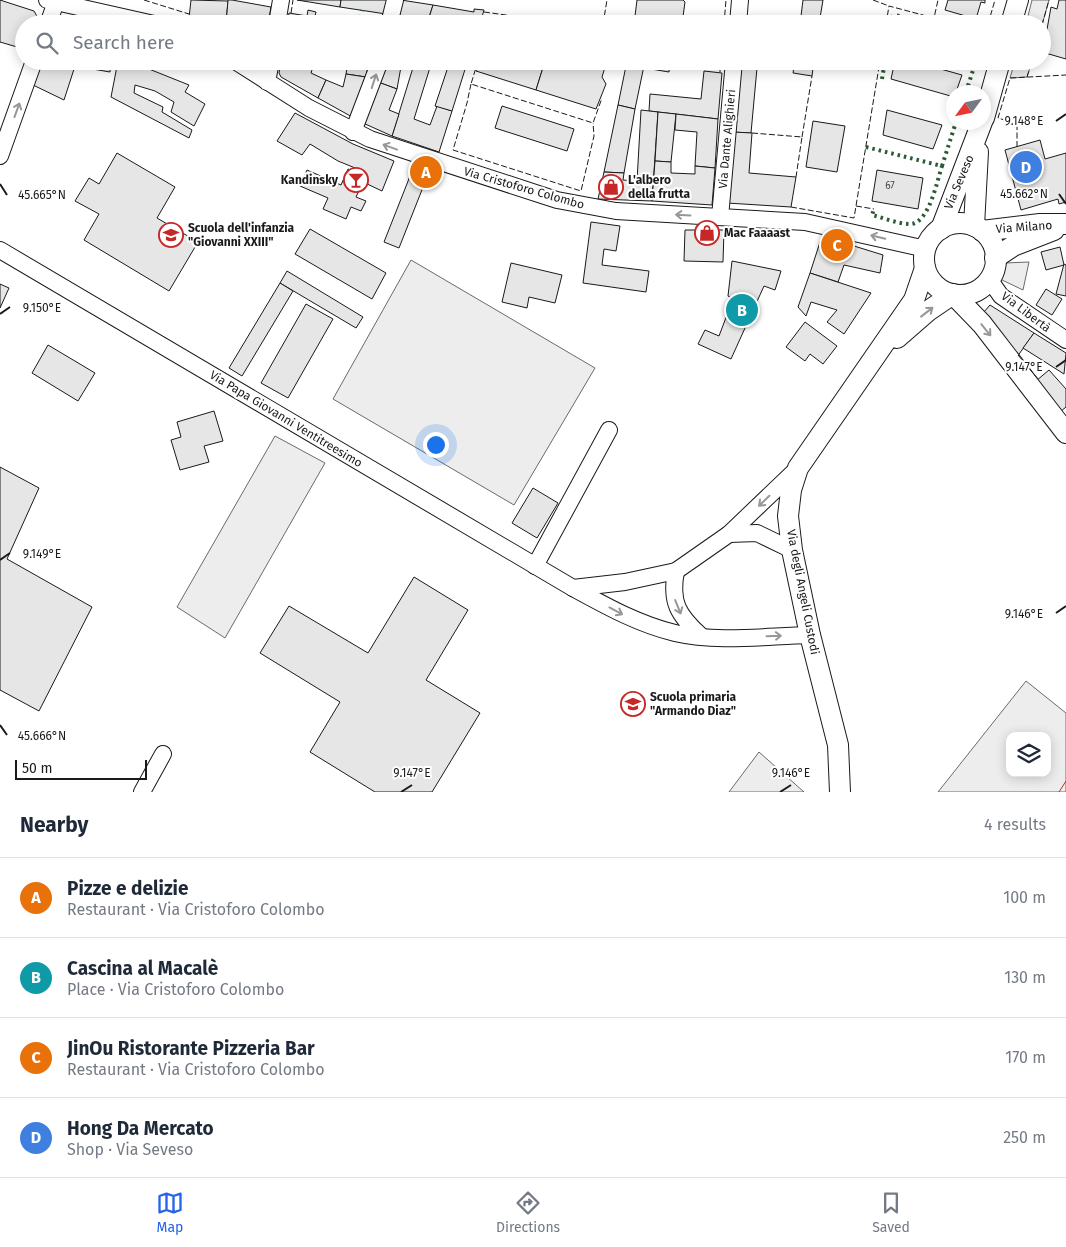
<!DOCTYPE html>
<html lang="en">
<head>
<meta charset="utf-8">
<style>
  body { margin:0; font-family:"Fira Sans",sans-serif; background:#f6f6f7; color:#1f2937 }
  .controls { position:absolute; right:15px; bottom:15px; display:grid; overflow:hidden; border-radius:10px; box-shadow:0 2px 12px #0003 }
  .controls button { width:45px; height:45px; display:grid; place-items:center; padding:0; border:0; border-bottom:1px solid #e0e1e3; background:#fff; color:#1f2937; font:25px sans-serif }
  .compass { position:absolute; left:946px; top:85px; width:45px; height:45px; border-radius:50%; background:#fff; box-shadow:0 2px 12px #0003; rotate:237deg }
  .scale { position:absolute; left:15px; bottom:12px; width:132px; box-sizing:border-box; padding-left:5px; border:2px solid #1a1a1a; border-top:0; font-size:14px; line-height:18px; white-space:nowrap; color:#1a1a1a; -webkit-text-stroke:4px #fff; paint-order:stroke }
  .you { position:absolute; left:435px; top:444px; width:18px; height:18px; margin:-12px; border:4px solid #fff; border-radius:50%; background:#1a73e8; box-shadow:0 0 0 8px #1a73e833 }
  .badge { display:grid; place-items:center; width:32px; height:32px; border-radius:50%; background:#2563eb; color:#fff; font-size:16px; font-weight:700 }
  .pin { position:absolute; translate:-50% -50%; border:2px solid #fff; box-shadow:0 1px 5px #0006 }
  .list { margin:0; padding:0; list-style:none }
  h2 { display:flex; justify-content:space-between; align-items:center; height:65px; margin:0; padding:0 20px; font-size:21px }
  h2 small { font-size:16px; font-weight:400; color:#747a83 }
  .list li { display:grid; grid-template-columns:32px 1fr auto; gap:15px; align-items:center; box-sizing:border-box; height:80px; padding:0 20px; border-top:1px solid #e0e1e3 }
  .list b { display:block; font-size:19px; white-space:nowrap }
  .list p { margin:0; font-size:16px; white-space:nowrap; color:#747a83 }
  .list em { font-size:16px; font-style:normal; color:#747a83 }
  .icon { flex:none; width:28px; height:28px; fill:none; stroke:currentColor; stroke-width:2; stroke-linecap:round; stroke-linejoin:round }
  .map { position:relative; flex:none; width:1066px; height:792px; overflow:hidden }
  .search { position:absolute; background:#fff; box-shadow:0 2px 12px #0003; left:15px; right:15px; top:15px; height:55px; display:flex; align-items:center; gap:12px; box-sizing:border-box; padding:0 18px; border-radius:28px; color:#747a83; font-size:19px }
  .sheet { height:385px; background:#fff }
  nav { display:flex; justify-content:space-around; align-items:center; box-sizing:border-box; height:70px; border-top:1px solid #e0e1e3; background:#fff; font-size:14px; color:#747a83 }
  nav a { display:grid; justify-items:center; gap:2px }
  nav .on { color:#2563eb }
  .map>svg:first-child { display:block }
  .built { fill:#ededed; stroke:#6a6a6a; fill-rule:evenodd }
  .building { fill:#e6e6e6; stroke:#1a1a1a }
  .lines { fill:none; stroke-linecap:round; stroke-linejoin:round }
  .minor-casing { stroke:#1a1a1a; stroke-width:18 }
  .tertiary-casing { stroke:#1a1a1a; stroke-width:22 }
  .minor { stroke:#fff; stroke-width:16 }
  .tertiary { stroke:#fff; stroke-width:20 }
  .hedge { stroke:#2b5a34; stroke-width:4; stroke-dasharray:2.5 4; stroke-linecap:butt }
  .fence { stroke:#1a1a1a; stroke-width:1; stroke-dasharray:6 2.5; stroke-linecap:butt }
  .power { stroke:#c62828; stroke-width:1; stroke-dasharray:18 4 2.5 4; stroke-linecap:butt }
  .oneway { stroke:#989898 }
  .ticks { fill:none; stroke:#1a1a1a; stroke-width:2 }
  .labels { text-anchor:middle; stroke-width:4; stroke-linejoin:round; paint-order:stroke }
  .number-label { font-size:10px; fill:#4d4d4d }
  .street-label { font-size:12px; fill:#1a1a1a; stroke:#fff }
  .poi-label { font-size:12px; font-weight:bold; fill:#1a1a1a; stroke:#fff; text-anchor:start }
  .ticks-label { font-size:12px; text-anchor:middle; fill:#1a1a1a; stroke:#fff; stroke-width:4; stroke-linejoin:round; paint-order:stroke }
</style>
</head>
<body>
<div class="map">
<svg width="1066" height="792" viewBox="0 0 1066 792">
  <rect width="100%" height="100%" fill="#fff"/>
  <!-- built -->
  <g class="built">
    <path d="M1032 0H1049L1042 25 1026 24Z"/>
    <path d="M1015 61H1032L1027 77 1010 78Z"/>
    <path d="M411 260 595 368 514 505 333 399Z"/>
    <path d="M1029 262 1023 290 1000 279 1005 263Z"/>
    <path d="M275 436 325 463 225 638 177 607Z"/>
    <path d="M1026 681 1066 713V792H938ZM1010 736H1047V773H1010Z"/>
    <path d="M759 752 804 792H729Z"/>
  </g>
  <!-- building -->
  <g class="building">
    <path d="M0 0 34 11 39 20 38 24H24V49L0 42Z"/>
    <path d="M191 0 228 1 226 23 189 18Z"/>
    <path d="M232 0 271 7 268 24H226L228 0Z"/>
    <path d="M297 0H341L340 7Z"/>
    <path d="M341 0H390L386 14 340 7Z"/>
    <path d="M401 0 433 5 427 24 395 23Z"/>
    <path d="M637 0H683L685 2 682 24H634Z"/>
    <path d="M803 0H823L819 24H800Z"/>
    <path d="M948 0H985V3L981 2 976 19 945 10Z"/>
    <path d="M1059 0H1066V59L1042 52V39L1043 35H1046L1051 7 1057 9Z"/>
    <path d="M433 5 474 12V9L484 10 480 24H427Z"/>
    <path d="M308 10 316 12 315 16 322 17 321 24H287L289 13 307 16Z"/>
    <path d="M542 20 558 22 557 24H541Z"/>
    <path d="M43 61H111L110 72 75 66 64 100 33 85Z"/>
    <path d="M118 61H140L139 65 189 85 185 92 205 104 194 126 171 112 174 102 155 91 135 85 134 93 163 107 162 112 192 130 189 138 111 97Z"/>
    <path d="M281 61H315L311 73 326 80 318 98 281 77 279 73Z"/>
    <path d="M348 61H369L366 77 346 74Z"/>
    <path d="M384 61H402L397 89 378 82Z"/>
    <path d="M415 61H432L414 119 430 125 437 106 452 111 439 152 392 136Z"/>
    <path d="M450 61 467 63 452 111 435 106Z"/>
    <path d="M479 61H545L536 90 476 71Z"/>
    <path d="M545 61H597L606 64 602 77 606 84 596 109 536 90Z"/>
    <path d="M627 61H645L635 109 618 105Z"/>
    <path d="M653 61H670L669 72 651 69Z"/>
    <path d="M686 61H711L710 65Z"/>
    <path d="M795 61H814L812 76 793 73Z"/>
    <path d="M895 61H912L962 75 956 92H954V97L891 79Z"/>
    <path d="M738 66 757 68 751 133 732 132Z"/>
    <path d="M704 71 722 73 718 119 649 111 650 94 701 99Z"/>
    <path d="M346 74 366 77 354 118 318 98 326 80 343 87Z"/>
    <path d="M378 82 397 89 389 110 399 114 392 136 363 123Z"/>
    <path d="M618 105 635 109 624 173 604 172Z"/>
    <path d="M502 106 574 129 567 151 495 128Z"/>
    <path d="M641 110 658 112 652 201 598 199 604 172 624 173 623 180 637 181Z"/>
    <path d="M887 110 942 125 933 149 883 135Z"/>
    <path d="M658 112 676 114 671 162 655 161Z"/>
    <path d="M295 113 353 144 394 161 382 191 363 182 365 172 338 161 310 144 302 155 277 141Z"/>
    <path d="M676 114 718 119 715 168 695 166 697 132 675 130Z"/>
    <path d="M813 121 845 126 837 172 806 167Z"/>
    <path d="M733 132 752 133 749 173 796 177 791 207 727 203Z"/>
    <path d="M1040 140 1045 159 1066 153V202L1059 204 1058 199 1021 210 1005 150Z"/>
    <path d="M117 153 175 187 157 218 198 242 169 291 84 240 99 214 75 201 89 178 99 184Z"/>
    <path d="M655 161 671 162V173L695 174V166L715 168 712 205 652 201Z"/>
    <path d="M414 166 429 172 399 248 384 242Z"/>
    <path d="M348 169 357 173 355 178 363 182 356 197 366 201 361 211 351 207 346 219 323 209 328 198 300 186 307 170 341 185Z"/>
    <path d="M877 170 923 178 918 209 872 201Z"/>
    <path d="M591 222 620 226 616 251 604 249 602 265 649 271 646 292 583 283Z"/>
    <path d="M310 229 386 273 372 299 295 254Z"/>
    <path d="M685 230H724L723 262 684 261Z"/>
    <path d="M822 236 883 255 880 273 844 265 838 282 810 273Z"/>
    <path d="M1060 247 1064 265 1046 270 1041 252Z"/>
    <path d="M732 261 781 271 775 290 764 286 731 359 698 344 705 330 719 336 733 299 728 296Z"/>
    <path d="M511 263 562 275 555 303 529 297 527 308 502 302Z"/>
    <path d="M1064 264 1066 265V296L1056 294Z"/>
    <path d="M287 271 363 317 356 328 280 283Z"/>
    <path d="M810 273 871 293 844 334 827 322 837 310 811 302 806 316 798 307Z"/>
    <path d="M280 283 293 291 242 376 229 368Z"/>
    <path d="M0 284 9 288 0 308Z"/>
    <path d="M1046 289 1062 299 1052 315 1036 305Z"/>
    <path d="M306 304 333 319 288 398 261 383Z"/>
    <path d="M990 305 1034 333 1017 357 984 312Z"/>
    <path d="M805 322 837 346 823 364 810 354 805 361 786 347Z"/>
    <path d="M1034 333 1066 353 1064 374 1023 348Z"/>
    <path d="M48 345 95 373 78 401 32 373Z"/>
    <path d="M1049 370 1066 389V407L1060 412 1036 381Z"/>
    <path d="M214 411 223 441 204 446 209 462 180 470 171 440 181 437 177 422Z"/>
    <path d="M0 467 39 488 7 559 92 607 39 711 0 690Z"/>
    <path d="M533 488 558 503 537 538 512 523Z"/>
    <path d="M414 577 468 610 426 680 480 713 432 792H375L310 752 340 702 260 653 289 606 368 653Z"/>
  </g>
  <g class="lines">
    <defs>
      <g id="minor">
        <path d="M47 0 154 24"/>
        <path d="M48 24 56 2"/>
        <path d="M277 24 281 0"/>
        <path d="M389 24 395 0"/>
        <path d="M738 24 740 0"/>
        <path d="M235 61 309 108 370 139 557 200 616 211 805 222 926 249"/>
        <path d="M267 82 271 61"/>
        <path d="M353 132 380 61"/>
        <path d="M0 156 34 61"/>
        <path d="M720 217 734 61"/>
        <path d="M0 250 573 588C606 606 638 624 675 633 718 643 766 636 810 635"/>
        <path d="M989 279 1001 296 1066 340"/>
        <path d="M729 534 757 533 792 550"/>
        <path d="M535 566 609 430"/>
        <path d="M676 571C670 602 678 615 701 636"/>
        <path d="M573 588 625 582 676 571 729 534 798 468"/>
        <path d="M142 792 163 754"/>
      </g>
      <g id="tertiary">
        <path d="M1011 24 1018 0"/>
        <path d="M984 118 1000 61"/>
        <circle cx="960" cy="259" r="36"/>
        <path d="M974 226 978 152"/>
        <path d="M941 229 982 122"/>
        <path d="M982 231 1040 224H1066"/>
        <path d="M995 258 1013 246 1054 230"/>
        <path d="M897 338 928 311 953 294 982 324 1066 433"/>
        <path d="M840 792 838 745 810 635 792 550 788 516 791 490 798 468 914 300 925 268"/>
      </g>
    </defs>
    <!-- minor casing -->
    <use href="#minor" class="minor-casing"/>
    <!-- tertiary casing -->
    <use href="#tertiary" class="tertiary-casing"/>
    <!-- minor -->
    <use href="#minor" class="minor"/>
    <!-- tertiary -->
    <use href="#tertiary" class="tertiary"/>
    <!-- hedge -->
    <g class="hedge">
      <path d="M360 24 362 10"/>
      <path d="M892 24 893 15 900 16 898 24"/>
      <path d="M882 79 885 61"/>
      <path d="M966 92 976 61"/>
      <path d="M866 147 942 166C937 181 929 224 910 224 898 224 884 218 872 215L874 209"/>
      <path d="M942 166 956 122"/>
    </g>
    <!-- fence -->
    <g class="fence">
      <path d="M144 0 189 14"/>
      <path d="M873 0 889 6"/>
      <path d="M484 12 542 20"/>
      <path d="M291 13 293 0"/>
      <path d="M934 18 955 24"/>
      <path d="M603 24 607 0"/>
      <path d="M724 24 726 0"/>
      <path d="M886 24 889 6 934 18 938 0"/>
      <path d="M988 24 995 0"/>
      <path d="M1042 25 1049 0"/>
      <path d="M478 61 471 84 593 123 602 98"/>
      <path d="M720 72V64"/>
      <path d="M1027 77 1032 61"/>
      <path d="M471 84 467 103 453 150 581 191 594 136 593 123"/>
      <path d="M752 133 802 137 796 177"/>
      <path d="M802 137 812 76"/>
      <path d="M1017 147V124L998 118 1010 78 1066 75"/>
      <path d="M856 206 874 209"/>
      <path d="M791 207 854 218 880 61"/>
      <path d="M1018 355 1038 379"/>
    </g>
    <!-- power -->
    <path class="power" d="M1059 792 1066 781"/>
  </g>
  <!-- one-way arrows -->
  <defs><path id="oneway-shaft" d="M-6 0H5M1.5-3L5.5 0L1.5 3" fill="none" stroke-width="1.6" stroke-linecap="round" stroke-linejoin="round" transform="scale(1.25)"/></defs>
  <g class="oneway">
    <use href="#oneway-shaft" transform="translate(374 81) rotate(-72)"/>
    <use href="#oneway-shaft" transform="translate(17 110) rotate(-70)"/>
    <use href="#oneway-shaft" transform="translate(390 147) rotate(-160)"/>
    <use href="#oneway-shaft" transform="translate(683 215) rotate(-177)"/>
    <use href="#oneway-shaft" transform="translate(878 237) rotate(-167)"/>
    <use href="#oneway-shaft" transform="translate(927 312) rotate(-38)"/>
    <use href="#oneway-shaft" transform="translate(986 330) rotate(51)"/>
    <use href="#oneway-shaft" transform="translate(764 501) rotate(136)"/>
    <use href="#oneway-shaft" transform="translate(678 607) rotate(68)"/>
    <use href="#oneway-shaft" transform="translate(616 611) rotate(28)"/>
    <use href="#oneway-shaft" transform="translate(774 636) rotate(-2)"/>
  </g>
  <!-- ticks -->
  <path class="ticks" d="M1056 121 1066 114M0 184 7 195M1059 194 1066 204M0 314 10 307M1056 367 1066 360M0 560 10 553M1056 613 1066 606M0 725 7 735M401 792 412 785M780 792 791 785"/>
  <!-- icons -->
  <defs>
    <symbol id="bar-ring" viewBox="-11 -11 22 22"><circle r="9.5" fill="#fff" stroke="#c62828" stroke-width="1.5"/><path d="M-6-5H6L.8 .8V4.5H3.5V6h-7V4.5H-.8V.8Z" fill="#c62828"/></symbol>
    <symbol id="shop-ring" viewBox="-11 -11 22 22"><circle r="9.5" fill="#fff" stroke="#c62828" stroke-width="1.5"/><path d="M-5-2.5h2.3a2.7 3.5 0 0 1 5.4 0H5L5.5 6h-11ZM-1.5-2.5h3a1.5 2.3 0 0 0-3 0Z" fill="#c62828"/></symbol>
    <symbol id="school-ring" viewBox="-11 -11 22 22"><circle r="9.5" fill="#fff" stroke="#c62828" stroke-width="1.5"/><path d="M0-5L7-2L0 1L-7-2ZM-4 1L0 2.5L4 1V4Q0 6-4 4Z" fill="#c62828"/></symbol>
  </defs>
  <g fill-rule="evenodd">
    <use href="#bar-ring" x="342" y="166" width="28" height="28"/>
    <use href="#shop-ring" x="597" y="173" width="28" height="28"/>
    <use href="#shop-ring" x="693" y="219" width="28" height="28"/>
    <use href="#school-ring" x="157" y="221" width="28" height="28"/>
    <use href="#school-ring" x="619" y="690" width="28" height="28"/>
  </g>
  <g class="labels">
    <!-- number labels -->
    <g class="number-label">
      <text x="890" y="189">67</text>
    </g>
    <!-- street labels -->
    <g class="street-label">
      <text transform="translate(727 139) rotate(-85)" y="4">Via Dante Alighieri</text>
      <text transform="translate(959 182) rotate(-67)" y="4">Via Seveso</text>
      <text transform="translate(524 188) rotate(16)" y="4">Via Cristoforo Colombo</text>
      <text transform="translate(1024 227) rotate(-4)" y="4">Via Milano</text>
      <text transform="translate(1026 312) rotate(37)" y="4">Via Libertà</text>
      <text transform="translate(286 419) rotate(31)" y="4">Via Papa Giovanni Ventitreesimo</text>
      <text transform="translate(803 592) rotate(79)" y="4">Via degli Angeli Custodi</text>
    </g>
    <!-- poi labels -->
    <g class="poi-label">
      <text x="338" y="184" text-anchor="end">Kandinsky</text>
      <text x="628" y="184">L'albero<tspan x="628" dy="14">della frutta</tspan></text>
      <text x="188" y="232">Scuola dell'infanzia<tspan x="188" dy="14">"Giovanni XXIII"</tspan></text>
      <text x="724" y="237">Mac Faaaast</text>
      <text x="650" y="701">Scuola primaria<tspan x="650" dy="14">"Armando Diaz"</tspan></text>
    </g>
  </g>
  <g class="ticks-label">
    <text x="1024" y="125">9.148°E</text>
    <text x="1024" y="198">45.662°N</text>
    <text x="42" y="199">45.665°N</text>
    <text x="42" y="312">9.150°E</text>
    <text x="1024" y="371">9.147°E</text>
    <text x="42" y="558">9.149°E</text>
    <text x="1024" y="618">9.146°E</text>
    <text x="42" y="740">45.666°N</text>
    <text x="412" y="777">9.147°E</text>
    <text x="791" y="777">9.146°E</text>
  </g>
</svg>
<div class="controls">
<button><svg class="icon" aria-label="layers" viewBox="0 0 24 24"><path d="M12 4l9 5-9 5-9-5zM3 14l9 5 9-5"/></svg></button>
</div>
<svg class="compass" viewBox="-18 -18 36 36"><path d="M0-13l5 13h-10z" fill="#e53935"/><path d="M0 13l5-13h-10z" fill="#747a83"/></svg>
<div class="scale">50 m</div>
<div class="you"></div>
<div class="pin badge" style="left:426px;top:172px;background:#e8710a">A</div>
<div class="pin badge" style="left:742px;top:310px;background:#0f9aa8">B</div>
<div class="pin badge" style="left:837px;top:245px;background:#e8710a">C</div>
<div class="pin badge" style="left:1026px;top:167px;background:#3f7fe0">D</div>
<div class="search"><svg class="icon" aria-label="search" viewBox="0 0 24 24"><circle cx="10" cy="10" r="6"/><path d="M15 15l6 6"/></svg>Search here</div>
</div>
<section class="sheet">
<h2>Nearby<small>4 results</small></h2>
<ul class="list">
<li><span class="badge" style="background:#e8710a">A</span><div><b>Pizze e delizie</b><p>Restaurant · Via Cristoforo Colombo</p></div><em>100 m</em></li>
<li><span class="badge" style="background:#0f9aa8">B</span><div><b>Cascina al Macalè</b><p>Place · Via Cristoforo Colombo</p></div><em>130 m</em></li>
<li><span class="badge" style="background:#e8710a">C</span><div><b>JinOu Ristorante Pizzeria Bar</b><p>Restaurant · Via Cristoforo Colombo</p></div><em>170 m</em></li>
<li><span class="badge" style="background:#3f7fe0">D</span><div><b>Hong Da Mercato</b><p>Shop · Via Seveso</p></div><em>250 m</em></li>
</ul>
</section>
<nav>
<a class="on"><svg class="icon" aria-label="map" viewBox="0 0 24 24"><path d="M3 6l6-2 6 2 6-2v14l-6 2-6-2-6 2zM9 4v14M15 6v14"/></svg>Map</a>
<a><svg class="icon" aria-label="directions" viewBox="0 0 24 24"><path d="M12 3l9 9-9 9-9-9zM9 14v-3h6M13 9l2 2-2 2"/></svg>Directions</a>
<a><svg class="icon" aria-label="saved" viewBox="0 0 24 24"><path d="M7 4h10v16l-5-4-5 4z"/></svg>Saved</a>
</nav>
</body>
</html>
